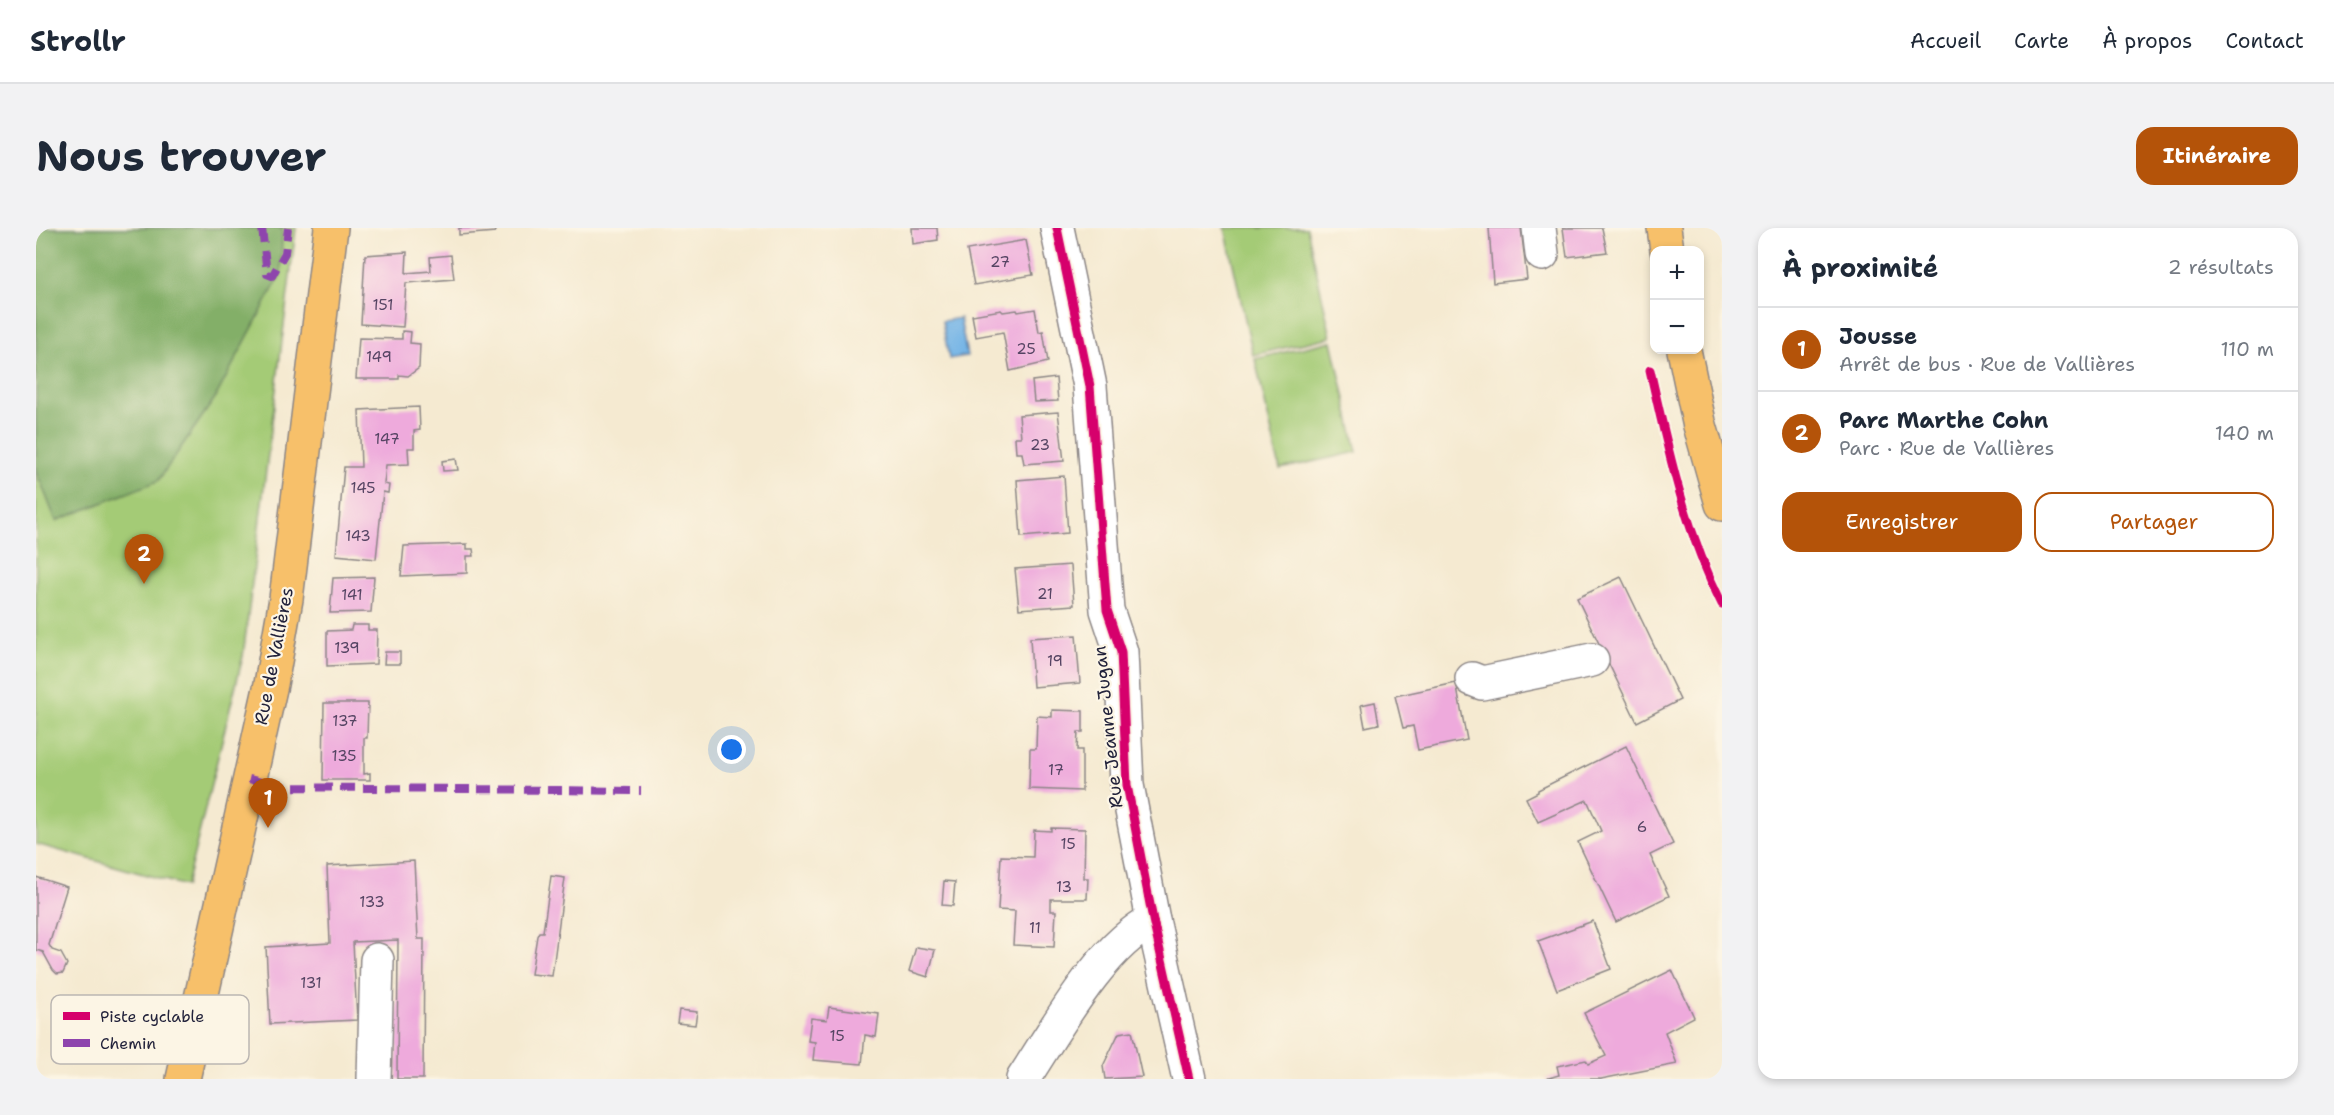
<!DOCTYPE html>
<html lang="fr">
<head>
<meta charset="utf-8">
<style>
  body { margin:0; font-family:"Shantell Sans",sans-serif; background:#f2f2f3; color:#1f2937 }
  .controls { position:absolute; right:18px; top:18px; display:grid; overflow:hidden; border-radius:12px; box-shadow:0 3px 9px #0003 }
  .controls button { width:54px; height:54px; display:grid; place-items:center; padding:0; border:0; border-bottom:2px solid #e0e1e3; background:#fff; color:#1f2937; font:30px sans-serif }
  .you { position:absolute; left:696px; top:522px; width:21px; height:21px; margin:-15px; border:4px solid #fff; border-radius:50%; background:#1a73e8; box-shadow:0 0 0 9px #1a73e833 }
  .badge { display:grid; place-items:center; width:39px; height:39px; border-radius:50%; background:#b45309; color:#fff; font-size:20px; font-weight:700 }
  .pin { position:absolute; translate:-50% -50px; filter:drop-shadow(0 2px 3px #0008) }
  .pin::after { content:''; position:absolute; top:32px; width:21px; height:18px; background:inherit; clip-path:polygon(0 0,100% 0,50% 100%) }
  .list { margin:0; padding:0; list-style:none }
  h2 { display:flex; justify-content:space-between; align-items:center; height:78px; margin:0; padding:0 24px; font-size:26px }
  h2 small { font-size:20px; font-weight:400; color:#747a83 }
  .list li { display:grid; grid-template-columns:39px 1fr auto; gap:18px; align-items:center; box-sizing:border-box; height:84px; padding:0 24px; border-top:2px solid #e0e1e3 }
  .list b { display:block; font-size:22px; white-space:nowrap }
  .list p { margin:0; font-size:20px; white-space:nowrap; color:#747a83 }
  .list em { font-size:20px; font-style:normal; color:#747a83 }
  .actions { display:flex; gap:12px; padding:18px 24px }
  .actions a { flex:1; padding:14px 0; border:2px solid #b45309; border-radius:18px; text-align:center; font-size:21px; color:#b45309 }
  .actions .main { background:#b45309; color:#fff }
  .map { position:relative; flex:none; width:1686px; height:851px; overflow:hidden; border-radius:18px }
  header { display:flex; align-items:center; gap:36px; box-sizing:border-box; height:84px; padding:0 30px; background:#fff; border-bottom:2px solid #e0e1e3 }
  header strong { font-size:28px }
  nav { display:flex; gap:33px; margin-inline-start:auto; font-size:21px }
  .intro { display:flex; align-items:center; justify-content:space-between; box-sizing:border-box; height:144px; padding:0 36px }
  h1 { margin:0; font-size:42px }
  .button { padding:15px 27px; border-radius:18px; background:#b45309; color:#fff; font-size:21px; font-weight:700 }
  main { display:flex; gap:36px; padding:0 36px }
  aside { flex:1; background:#fff; border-radius:18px; box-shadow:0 3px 9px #0003 }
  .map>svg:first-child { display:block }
  .green { fill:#a4cb76; stroke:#637658; stroke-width:1.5 }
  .forest { fill:#83af67; stroke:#526851; stroke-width:1.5 }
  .water { fill:#72b3e6; stroke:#4a6a90; stroke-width:1.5 }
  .building { fill:#eeaadc }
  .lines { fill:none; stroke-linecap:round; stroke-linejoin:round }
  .minor-casing { stroke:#8c8686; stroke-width:36 }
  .major-casing { stroke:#8c8686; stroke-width:36 }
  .minor { stroke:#fff; stroke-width:33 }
  .major { stroke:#f7c06b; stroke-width:33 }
  .quiet { stroke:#8e44ad; stroke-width:8; stroke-dasharray:15 8; stroke-linecap:butt }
  .cycleway-casing { stroke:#fcf5e5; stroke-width:13 }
  .cycleway { stroke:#d6006c; stroke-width:9 }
  .labels { text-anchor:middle; stroke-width:4.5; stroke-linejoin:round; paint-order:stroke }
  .number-label { font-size:15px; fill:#554463 }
  .street-label { font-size:18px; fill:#22223b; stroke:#fcf5e5 }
  .key { fill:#fcf5e5; stroke:#bbb6b2; stroke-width:1.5 }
  .key-label { font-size:16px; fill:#22223b }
</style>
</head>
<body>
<header>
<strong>Strollr</strong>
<nav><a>Accueil</a><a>Carte</a><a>À propos</a><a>Contact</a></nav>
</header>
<div class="intro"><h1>Nous trouver</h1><a class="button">Itinéraire</a></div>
<main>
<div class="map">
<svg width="1686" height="851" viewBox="0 0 1686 851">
  <rect width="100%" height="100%" fill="#fcf5e5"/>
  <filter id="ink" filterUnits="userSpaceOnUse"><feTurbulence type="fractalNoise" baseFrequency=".0167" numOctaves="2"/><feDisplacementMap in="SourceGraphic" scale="12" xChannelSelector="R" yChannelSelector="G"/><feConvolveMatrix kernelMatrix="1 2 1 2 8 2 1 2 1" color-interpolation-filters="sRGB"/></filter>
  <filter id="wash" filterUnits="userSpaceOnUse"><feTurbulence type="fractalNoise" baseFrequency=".008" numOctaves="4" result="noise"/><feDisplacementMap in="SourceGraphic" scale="24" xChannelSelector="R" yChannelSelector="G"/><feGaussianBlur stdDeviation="1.35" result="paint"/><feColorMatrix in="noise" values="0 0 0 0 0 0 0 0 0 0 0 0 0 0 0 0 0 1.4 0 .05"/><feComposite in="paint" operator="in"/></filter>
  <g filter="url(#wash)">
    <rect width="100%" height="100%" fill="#f5ead1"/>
    <!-- green -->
    <g class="green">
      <path d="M15 0H260L207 428 150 658 0 616V65Z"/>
      <path d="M1189 0H1271L1295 109 1217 127Z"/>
      <path d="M1296 113 1321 224 1244 241 1219 131Z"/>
    </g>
    <!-- forest -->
    <path class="forest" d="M0 0H246L245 46 179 170 122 253 20 293 0 242Z"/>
    <!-- water -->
    <path class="water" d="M924 90 931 128 913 131 906 93Z"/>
    <g id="blocks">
      <!-- building -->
      <g class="building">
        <path d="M423 0H458L459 4 423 7Z"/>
        <path d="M876 0H901L902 12 877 16Z"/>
        <path d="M1453 0H1485L1491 51 1457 55Z"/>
        <path d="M1527 0H1566L1571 24 1531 29Z"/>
        <path d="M990 12 997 47 938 57 931 22Z"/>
        <path d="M371 24 370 45 395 43 394 29 415 27 418 51 370 55 367 99 325 96 329 27Z"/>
        <path d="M999 81 1003 104 1007 103 1012 134 974 143 967 104 940 109 936 87 965 82 967 84 981 82 982 84Z"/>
        <path d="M366 103 375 104 374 115 384 116 383 140 372 148 363 147V151H320L323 110 366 111Z"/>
        <path d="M1020 150 1022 173 998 174 996 153Z"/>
        <path d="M383 179 384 202 378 203V220H372L373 236 350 237 348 256 353 257 352 265 347 264 340 331 300 327 308 239H325L323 182Z"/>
        <path d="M1022 184 1028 233 988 236 986 225H980L979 209H985L983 187Z"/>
        <path d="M420 231 422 242 407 243 406 233Z"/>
        <path d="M1028 248 1032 305 985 309 981 252Z"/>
        <path d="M431 316V321H437L438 328H431V345L365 348 368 318Z"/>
        <path d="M1035 337 1038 377 983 381 979 341Z"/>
        <path d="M338 349 335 384 294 385 297 350Z"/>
        <path d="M1585 349 1644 472 1601 494 1541 370Z"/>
        <path d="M316 397H332V402H341L340 436 291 438V403L315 402Z"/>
        <path d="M1040 407 1044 455 997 459 994 410Z"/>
        <path d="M349 424H364V436H348Z"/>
        <path d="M1420 455 1431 512 1382 522 1377 498 1367 500 1359 468Z"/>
        <path d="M1339 474 1343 496 1329 499 1325 477Z"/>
        <path d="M288 475H332L331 510H328V546L334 545V552H287Z"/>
        <path d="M1016 482 1047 483V504H1042L1041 522H1046V563L993 561 994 521H1000L1001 488 1016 489Z"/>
        <path d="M1590 518 1637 616 1614 627 1633 668 1580 694 1542 614 1565 603 1551 572 1502 594 1490 570 1502 564V562Z"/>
        <path d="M1015 600 1049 601 1048 650H1052L1051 671H1015V683H1020L1018 719 977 717 979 683 962 682 965 628 997 629 998 602 1015 603Z"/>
        <path d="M378 633 382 711H388L387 851H361L362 712 317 714 321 792 234 796 230 719 294 715 291 638Z"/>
        <path d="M515 648 529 650 516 748 495 746 501 708 503 704H507Z"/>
        <path d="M0 649 31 659 13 717 16 722 25 725 31 736 27 745 21 746 17 742 7 724 0 722Z"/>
        <path d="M908 653 919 654 917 678 906 677Z"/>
        <path d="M1557 693 1575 741 1521 762 1502 713Z"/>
        <path d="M880 719 899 722 892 749 873 743Z"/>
        <path d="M1636 742 1658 789 1629 804 1641 836 1565 851H1509L1523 847 1521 838 1550 832 1552 836 1570 828 1548 785Z"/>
        <path d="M793 779 843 786 840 809 829 807 826 836 777 832 779 814 772 813 775 790 791 792Z"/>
        <path d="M643 782 661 784 659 797 641 795Z"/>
        <path d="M1096 803 1106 849 1069 851 1067 838 1083 805Z"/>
      </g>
    </g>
  </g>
  <g filter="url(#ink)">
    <use href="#blocks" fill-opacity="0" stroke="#8c8686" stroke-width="1.5"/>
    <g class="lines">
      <defs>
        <g id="minor">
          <path d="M1021 0 1054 158 1071 382 1085 424 1091 557 1117 692 1153 851"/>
          <path d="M1503 0 1506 26"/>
          <path d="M1436 451 1446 455 1556 432"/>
          <path d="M338 851 341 732"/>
          <path d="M987 851C1020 801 1064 719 1117 692"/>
        </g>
        <g id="major">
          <path d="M1628 0 1631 22"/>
          <path d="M1648 122 1663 194 1686 276"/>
          <path d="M147 851 235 456 250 371 295 0"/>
        </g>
      </defs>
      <!-- minor casing -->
      <use href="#minor" class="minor-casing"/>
      <!-- major casing -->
      <use href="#major" class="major-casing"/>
      <!-- minor -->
      <use href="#minor" class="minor"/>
      <!-- major -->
      <use href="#major" class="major"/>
      <!-- quiet -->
      <g class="quiet">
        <path d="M226 0 231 46 236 48 249 25 252 0"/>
        <path d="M213 551 245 559 605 563"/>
      </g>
      <defs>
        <g id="cycleway">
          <path d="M1021 0 1054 158 1071 382 1085 424 1091 557 1117 692 1153 851"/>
          <path d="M1614 142C1632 222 1649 302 1686 376"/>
        </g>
      </defs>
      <!-- cycleway casing -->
      <use href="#cycleway" class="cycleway-casing"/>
      <!-- cycleway -->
      <use href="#cycleway" class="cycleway"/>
    </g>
  </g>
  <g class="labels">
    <!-- number labels -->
    <g class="number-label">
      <text x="964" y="39">27</text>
      <text x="347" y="82">151</text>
      <text x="990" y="126">25</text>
      <text x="343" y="134">149</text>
      <text x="351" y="216">147</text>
      <text x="1004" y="222">23</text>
      <text x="327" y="265">145</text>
      <text x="322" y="313">143</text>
      <text x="1009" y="371">21</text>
      <text x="316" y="372">141</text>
      <text x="311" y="425">139</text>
      <text x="1019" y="438">19</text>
      <text x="309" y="498">137</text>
      <text x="308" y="533">135</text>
      <text x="1020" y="547">17</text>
      <text x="1606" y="604">6</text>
      <text x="1032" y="621">15</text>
      <text x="1028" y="664">13</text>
      <text x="336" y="679">133</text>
      <text x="999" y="705">11</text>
      <text x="275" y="760">131</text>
      <text x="801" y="813">15</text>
    </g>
    <!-- street labels -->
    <g class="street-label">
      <text transform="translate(238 428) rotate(-79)" y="6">Rue de Vallières</text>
      <text transform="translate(1072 499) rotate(-96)" y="6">Rue Jeanne Jugan</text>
    </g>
  </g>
  <!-- legend -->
  <rect x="15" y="767" width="198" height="69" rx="9" class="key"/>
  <rect x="27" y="784" width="27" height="8" fill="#d6006c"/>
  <rect x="27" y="811" width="27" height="8" fill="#8e44ad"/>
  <g class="key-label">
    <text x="64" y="794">Piste cyclable</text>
    <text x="64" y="821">Chemin</text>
  </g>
</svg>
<div class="controls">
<button>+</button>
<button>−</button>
</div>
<div class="you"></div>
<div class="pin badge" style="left:232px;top:600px">1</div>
<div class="pin badge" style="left:108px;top:356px">2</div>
</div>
<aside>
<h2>À proximité<small>2 résultats</small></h2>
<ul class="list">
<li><span class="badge">1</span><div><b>Jousse</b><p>Arrêt de bus · Rue de Vallières</p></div><em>110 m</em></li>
<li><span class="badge">2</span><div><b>Parc Marthe Cohn</b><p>Parc · Rue de Vallières</p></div><em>140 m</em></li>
</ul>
<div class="actions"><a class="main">Enregistrer</a><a>Partager</a></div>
</aside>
</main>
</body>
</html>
